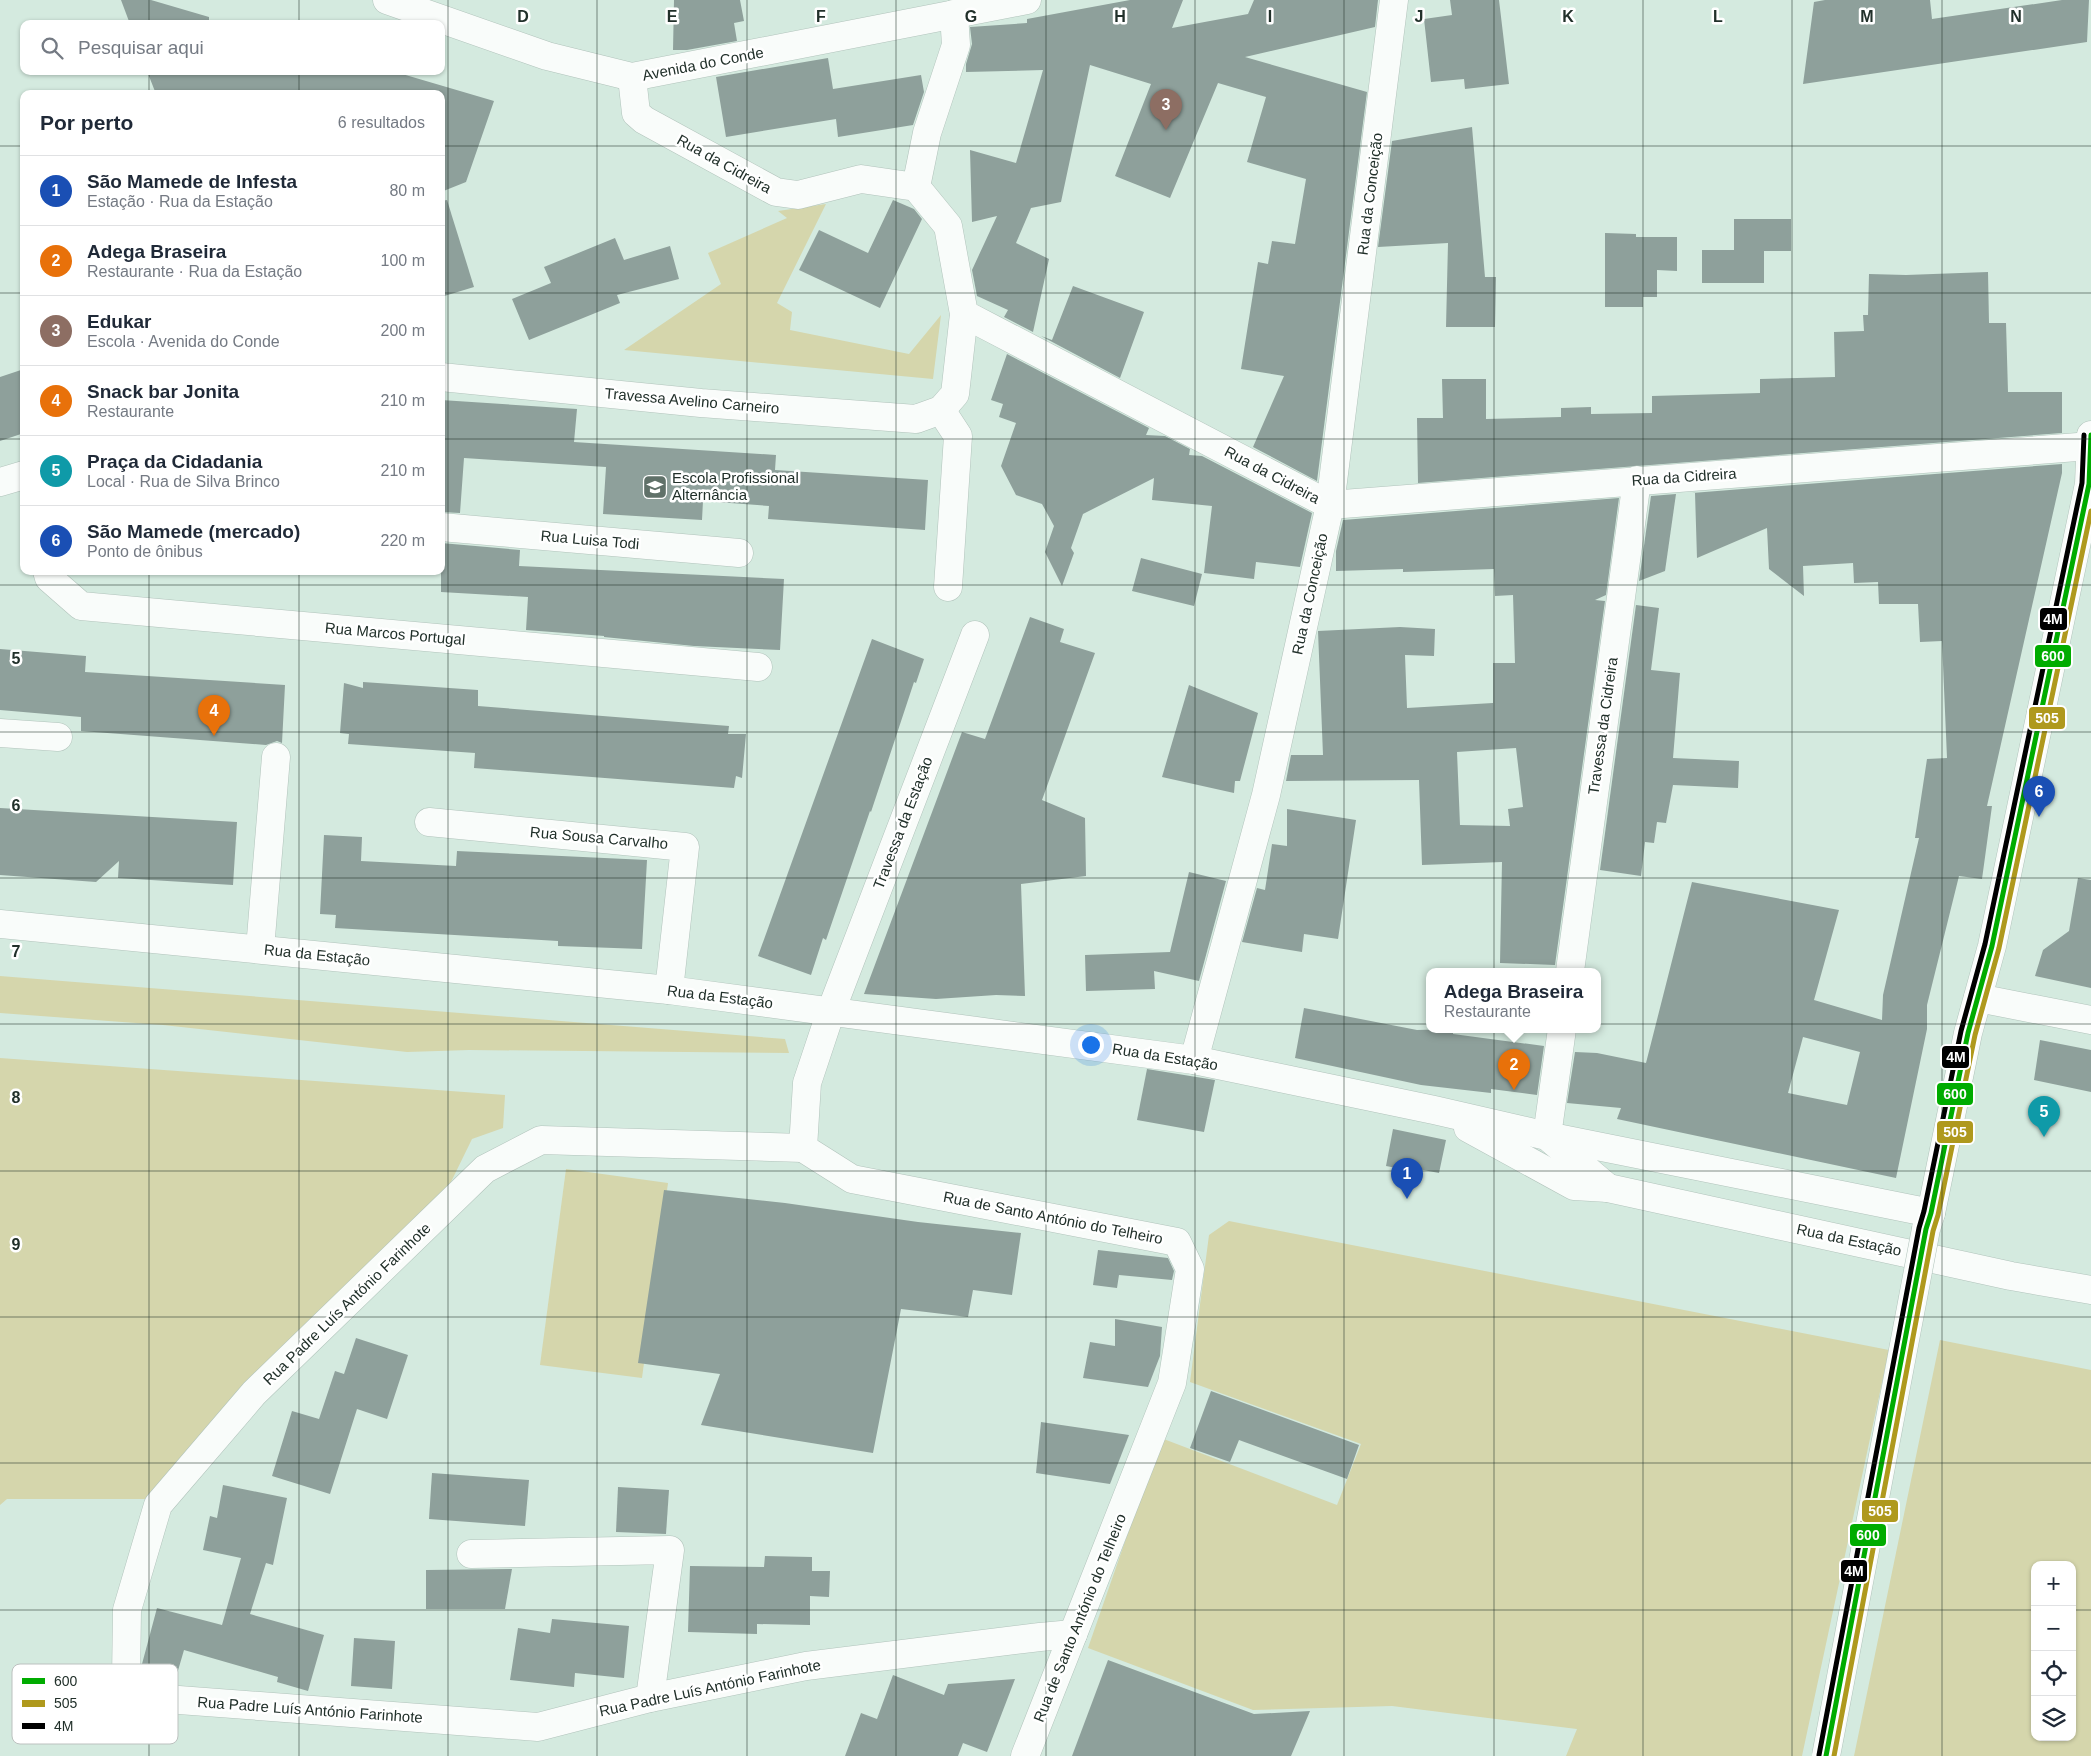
<!DOCTYPE html>
<html lang="pt">
<head>
<meta charset="utf-8">
<style>
  body { margin:0; font-family:Helvetica,sans-serif; background:#f6f6f7; color:#1f2937 }
  .controls { position:absolute; right:15px; bottom:15px; display:grid; overflow:hidden; border-radius:10px; box-shadow:0 1px 4px #0004 }
  .controls button { width:45px; height:45px; display:grid; place-items:center; padding:0; border:0; border-bottom:1px solid #e0e1e3; background:#fff; color:#1f2937; font:25px sans-serif }
  .you { position:absolute; left:1090px; top:1044px; width:18px; height:18px; margin:-12px; border:4px solid #fff; border-radius:50%; background:#1a73e8; box-shadow:0 0 0 8px #1a73e833 }
  .badge { display:grid; place-items:center; width:32px; height:32px; border-radius:50%; background:#1a73e8; color:#fff; font-size:16px; font-weight:700 }
  .pin { position:absolute; translate:-50% -41px; filter:drop-shadow(0 1px 2px #0008) }
  .pin::after { content:''; position:absolute; top:26px; width:18px; height:15px; background:inherit; clip-path:polygon(0 0,100% 0,50% 100%) }
  .popup { position:absolute; left:1426px; top:968px; width:175px; height:65px; box-sizing:border-box; display:grid; place-content:center; border-radius:10px; background:#fff; filter:drop-shadow(0 1px 4px #0005); font-size:16px; white-space:nowrap; color:#747a83 }
  .popup b { font-size:19px; color:#1f2937 }
  .popup::after { content:''; position:absolute; left:50%; top:100%; margin-left:-10px; border:10px solid transparent; border-top-color:#fff }
  .list { margin:0; padding:0; list-style:none }
  h2 { display:flex; justify-content:space-between; align-items:center; height:65px; margin:0; padding:0 20px; font-size:21px }
  h2 small { font-size:16px; font-weight:400; color:#747a83 }
  .list li { display:grid; grid-template-columns:32px 1fr auto; gap:15px; align-items:center; box-sizing:border-box; height:70px; padding:0 20px; border-top:1px solid #e0e1e3 }
  .list b { display:block; font-size:19px; white-space:nowrap }
  .list p { margin:0; font-size:16px; white-space:nowrap; color:#747a83 }
  .list em { font-size:16px; font-style:normal; color:#747a83 }
  .icon { flex:none; width:28px; height:28px; fill:none; stroke:currentColor; stroke-width:2; stroke-linecap:round; stroke-linejoin:round }
  .map { position:relative; flex:none; width:2091px; height:1756px; overflow:hidden }
  .search { position:absolute; background:#fff; box-shadow:0 1px 4px #0004; left:20px; top:20px; width:425px; height:55px; display:flex; align-items:center; gap:12px; box-sizing:border-box; padding:0 18px; border-radius:10px; color:#747a83; font-size:19px }
  .panel { position:absolute; background:#fff; box-shadow:0 1px 4px #0004; left:20px; top:90px; width:425px; height:485px; border-radius:10px }
  .map>svg:first-child { display:block }
  .green { fill:#d5d6ac; fill-rule:evenodd }
  .building { fill:#8ea09b; fill-rule:evenodd }
  .lines { fill:none; stroke-linecap:round; stroke-linejoin:round }
  .minor-casing { stroke:#b1c3bb; stroke-width:29 }
  .major-casing { stroke:#b1c3bb; stroke-width:29 }
  .minor { stroke:#f9fcfa; stroke-width:28 }
  .major { stroke:#f9fcfa; stroke-width:28 }
  .major-bridge-casing { stroke:#b1c3bb; stroke-width:29; stroke-linecap:butt }
  .major-bridge { stroke:#f9fcfa; stroke-width:28 }
  .bus-1-casing { stroke:#fff; stroke-width:9 }
  .bus-2-casing { stroke:#fff; stroke-width:9 }
  .bus-3-casing { stroke:#fff; stroke-width:9 }
  .bus-1 { stroke:#00ac00; stroke-width:5 }
  .bus-2 { stroke:#af991d; stroke-width:5 }
  .bus-3 { stroke:#000; stroke-width:5 }
  .grid { fill:none; stroke:#21302a; stroke-width:1; stroke-opacity:0.55 }
  .labels { text-anchor:middle; stroke-width:5; stroke-linejoin:round; paint-order:stroke }
  .street-label { font-size:15px; fill:#21302a; stroke:#fff }
  .poi-label { font-size:15px; fill:#21302a; stroke:#fff; text-anchor:start }
  .key { fill:#fff; stroke:#bcc1bf; stroke-width:1 }
  .key-label { font-size:14px; fill:#21302a }
  .grid-label { font-size:16px; text-anchor:middle; font-weight:bold; fill:#21302a; stroke:#fff; stroke-width:5; stroke-linejoin:round; paint-order:stroke }
  .line-badge { stroke:#fff; stroke-width:2 }
  .badge-label { font-size:14px; text-anchor:middle; font-weight:bold; fill:#fff }
</style>
</head>
<body>
<div class="map">
<svg width="2091" height="1756" viewBox="0 0 2091 1756">
  <rect width="100%" height="100%" fill="#d4eadf"/>
  <!-- green -->
  <g class="green">
    <path d="M826 204 777 303 792 312 790 330 909 354 941 315 933 379 624 350 721 284 708 253 787 218 778 211Z"/>
    <path d="M0 976 785 1039 789 1053 469 1050 407 1052 163 1025 0 1013Z"/>
    <path d="M0 1058 505 1095 503 1128 472 1139 450 1184 145 1499H7L0 1505Z"/>
    <path d="M566 1169 668 1183 642 1378 540 1365Z"/>
    <path d="M1229 1221 1889 1350 1802 1756H1566L1577 1729 1392 1706 1253 1710 1088 1648 1161 1438 1337 1505 1361 1444 1190 1382 1209 1235Z"/>
    <path d="M1940 1340 2091 1370V1756H1854ZM2035 1565H2072V1737H2035Z"/>
  </g>
  <!-- building -->
  <g class="building">
    <path d="M121 0H151L209 17V24H130Z"/>
    <path d="M674 0H740L744 21 734 23 737 41 687 50H673Z"/>
    <path d="M1130 0H1183L1172 28 1248 14 1254 0H1378L1375 27 1245 57 1367 92 1317 481 1253 447 1284 376 1241 369 1258 262 1268 264 1272 241 1295 244 1306 179 1247 162 1266 97 1218 83 1170 198 1115 176 1151 84 1090 65 1061 202 1031 208 1016 243 1049 259 1033 332 1004 317 1008 310 977 296 972 270 997 216 972 222 970 150 1016 163 1043 70 966 72V64L972 44 970 27 1027 23V19Z"/>
    <path d="M1450 0H1499L1509 84 1465 89 1464 79 1431 82 1424 19 1452 15Z"/>
    <path d="M1825 0H1930L1932 19 2062 0H2089L2087 42 1803 84 1814 2Z"/>
    <path d="M828 58 833 89 921 75 924 92 913 125 838 137 836 119 726 137 716 77Z"/>
    <path d="M147 71H392L494 101 466 182 441 192V94H156Z"/>
    <path d="M1472 127 1485 277H1496L1495 327H1446L1448 243 1378 247 1392 141Z"/>
    <path d="M447 200 474 287 441 297V201Z"/>
    <path d="M893 200 914 209 922 219 880 308 799 270 819 230 868 253Z"/>
    <path d="M1734 219H1791V251H1764V283H1702V250H1734Z"/>
    <path d="M1605 233 1636 234V237H1677V271L1657 270V297H1643V307H1605Z"/>
    <path d="M615 238 624 260 670 246 679 279 617 295 620 303 529 340 512 299 551 283 544 267Z"/>
    <path d="M1988 272 1989 323H2006L2008 392H2062V433L1418 483 1417 418H1443L1442 379H1486V419L1561 417V408L1591 407V414L1652 413V396L1760 393V379L1835 377 1834 332 1864 331 1863 315H1868L1869 274 1906 275Z"/>
    <path d="M1073 286 1144 312 1120 378 1041 336 1052 340Z"/>
    <path d="M1007 354 1149 428 1146 435 1165 436 1190 449 1189 455 1202 456 1312 513 1300 567 1256 562 1254 579 1204 573 1212 506 1152 500 1154 478 1083 514 1071 548 1074 553 1062 586 1045 552 1054 526 1042 504 1016 495 1001 466 1016 423 999 417 1003 404 991 400Z"/>
    <path d="M24 369V433L0 441V377Z"/>
    <path d="M441 400 577 409 574 442 776 455 775 470 928 480 925 530 768 519 769 506 703 501 702 520 603 514 606 467 464 458 460 513 441 512Z"/>
    <path d="M2062 464V473L1987 806H1992L1982 879 1959 876 1927 1005V1029L1896 1178 1617 1119 1621 1108 1567 1103 1575 1052 1597 1053 1646 1063 1692 882 1839 910 1814 1000 1882 1020 1883 995 1919 838H1915L1927 759 1947 758 1942 641 1920 642 1918 604H1879L1878 582 1854 583 1853 563 1803 566 1804 596 1769 569 1767 528 1697 558 1695 493H1692ZM1803 1037 1860 1052 1847 1105 1788 1093Z"/>
    <path d="M1676 494 1665 571 1639 581 1651 496Z"/>
    <path d="M1619 498 1606 595 1595 600 1605 601 1555 965 1500 963 1502 862 1422 865 1419 780 1286 781 1291 755H1323L1318 631 1400 627 1435 629 1434 656 1405 655 1407 708 1493 703V663H1515L1513 595 1495 596 1494 569 1403 572V569L1336 571V551L1343 520ZM1516 748 1523 807 1508 809 1510 826 1460 825 1457 752Z"/>
    <path d="M441 543 520 550 519 566 784 579 780 650 694 646 604 637V636L526 630 528 597 441 592Z"/>
    <path d="M1141 558 1202 574 1194 606 1132 591Z"/>
    <path d="M1636 605 1659 608 1651 670 1680 673 1673 758 1739 761 1738 788 1673 785 1666 823 1657 822 1654 843 1645 842 1641 876 1600 870Z"/>
    <path d="M1030 617 1064 629 1060 642 1095 653 1042 800 1085 818 1086 876 1021 884 1025 996 996 995 936 999 864 994 962 732 985 739Z"/>
    <path d="M872 639 924 659 916 683 914 682 871 812 870 811 826 940 823 938 811 975 758 956Z"/>
    <path d="M0 649 86 656 85 672 285 685 282 743 277 741 266 745 81 731V717L0 710Z"/>
    <path d="M363 682 478 690V706L729 726 728 734H746L742 778 736 776 734 788 474 768 475 753 348 744 349 734 340 733 344 683 363 688Z"/>
    <path d="M1189 685 1258 713 1240 781H1235L1234 793 1162 777Z"/>
    <path d="M0 808 237 822 233 885 118 878 119 861 96 882 0 875Z"/>
    <path d="M1287 809 1356 820 1338 939 1304 934 1302 952 1242 942 1257 888 1265 890 1272 844 1287 846Z"/>
    <path d="M324 835 362 837 361 861 456 866 457 851 647 860 642 949 558 946V941L335 928 336 915 320 914Z"/>
    <path d="M1189 872 1226 881 1199 981 1154 971 1155 989 1086 991 1085 955 1170 952Z"/>
    <path d="M2078 878 2091 880V988L2035 976 2043 950 2069 931Z"/>
    <path d="M1304 1008 1417 1030 1453 1029V1034L1544 1046 1537 1095 1491 1089V1093L1421 1085 1295 1058Z"/>
    <path d="M2040 1040 2091 1050V1092L2034 1080Z"/>
    <path d="M1147 1069 1215 1080 1204 1132 1137 1120Z"/>
    <path d="M1393 1129 1446 1140 1439 1173 1413 1168 1412 1171 1386 1166Z"/>
    <path d="M664 1190 785 1203 918 1222 1021 1233 1012 1295 973 1290 968 1317 901 1309 873 1453 701 1425 720 1374 638 1363Z"/>
    <path d="M1098 1250 1168 1258 1174 1271 1172 1280 1119 1275 1117 1288 1093 1285Z"/>
    <path d="M1115 1319 1162 1327 1160 1356 1148 1387 1083 1378 1090 1342 1115 1346Z"/>
    <path d="M356 1338 408 1355 387 1419 357 1409 330 1494 272 1476 292 1411 319 1419 335 1371 344 1374Z"/>
    <path d="M1211 1391 1359 1445 1347 1479 1239 1440 1230 1462 1190 1448Z"/>
    <path d="M1041 1422 1129 1435 1110 1484 1036 1473Z"/>
    <path d="M432 1473 529 1480 525 1526 429 1519Z"/>
    <path d="M223 1485 287 1498 273 1565 266 1563 250 1614 324 1635 308 1691 277 1682 278 1677 184 1650 177 1674 142 1664 157 1608 222 1625 241 1558 203 1550 210 1516 217 1518Z"/>
    <path d="M618 1487 669 1490 666 1534 616 1532Z"/>
    <path d="M765 1556 812 1557V1571H830L829 1597 810 1596V1625L757 1624V1634L688 1632 690 1566 764 1567Z"/>
    <path d="M512 1569 505 1609H426V1570Z"/>
    <path d="M552 1619 629 1626 624 1678 575 1673 574 1687 510 1680 518 1628 550 1633Z"/>
    <path d="M354 1638 395 1641 392 1689 351 1686Z"/>
    <path d="M1108 1660 1254 1714 1310 1711 1291 1756H1072Z"/>
    <path d="M893 1675 944 1695 948 1684 1015 1679 987 1752 963 1743 958 1756H845L861 1713 877 1719Z"/>
  </g>
  <g class="lines">
    <defs>
      <g id="minor">
        <path d="M632 77 636 113 644 120 776 192 798 195 861 179 916 187 948 226 964 314 1330 505 2091 446"/>
        <path d="M916 187 927 133 956 45 954 14"/>
        <path d="M441 377 701 403 916 419 941 410 955 394 964 314"/>
        <path d="M941 410 958 436 948 587"/>
        <path d="M0 482 24 475"/>
        <path d="M441 527 739 553"/>
        <path d="M47 571 49 578 81 606 758 667"/>
        <path d="M975 635 831 1011 807 1083 803 1148 852 1179 1177 1242 1190 1269 1172 1383 1025 1756"/>
        <path d="M0 733 58 737"/>
        <path d="M429 822 685 847 669 990"/>
        <path d="M0 924 669 990 1194 1060 1434 1110 1547 1136 1608 1188"/>
        <path d="M260 949 276 757"/>
        <path d="M1570 971 1637 480"/>
        <path d="M1978 998 2091 1020"/>
        <path d="M1562 1029 1547 1136 1931 1213"/>
        <path d="M1194 1060 1266 795 1330 505 1394 0"/>
        <path d="M1468 1128 1574 1186 1608 1188 2011 1276 2091 1290"/>
        <path d="M803 1148 541 1140 485 1169 254 1393 158 1505 127 1610 126 1679 152 1698 538 1727 650 1698 806 1666 1040 1637 1073 1634"/>
        <path d="M471 1554 670 1550 650 1698"/>
      </g>
      <g id="major">
        <path d="M387 0 547 56 632 77 1027 0"/>
        <path d="M1926 1229 1931 1213 1968 1033 1992 946 2089 484 2091 435"/>
      </g>
    </defs>
    <!-- minor casing -->
    <use href="#minor" class="minor-casing"/>
    <!-- major casing -->
    <use href="#major" class="major-casing"/>
    <!-- minor -->
    <use href="#minor" class="minor"/>
    <!-- major -->
    <use href="#major" class="major"/>
    <defs>
      <path id="major-bridge" d="M1826 1756 1926 1229"/>
    </defs>
    <!-- major-bridge casing -->
    <use href="#major-bridge" class="major-bridge-casing"/>
    <!-- major-bridge -->
    <use href="#major-bridge" class="major-bridge"/>
    <defs>
      <path id="bus-1" d="M1826 1756 1926 1229 1931 1213 1968 1033 1992 946 2089 484 2091 435"/>
      <path id="bus-2" d="M1834 1756 1933 1231 1938 1215 1975 1035 1999 948 2091 511"/>
      <path id="bus-3" d="M1819 1755 1919 1228 1924 1211 1961 1031 1985 944 2082 483 2084 435"/>
    </defs>
    <!-- bus-1 casing -->
    <use href="#bus-1" class="bus-1-casing"/>
    <!-- bus-2 casing -->
    <use href="#bus-2" class="bus-2-casing"/>
    <!-- bus-3 casing -->
    <use href="#bus-3" class="bus-3-casing"/>
    <!-- bus-1 -->
    <use href="#bus-1" class="bus-1"/>
    <!-- bus-2 -->
    <use href="#bus-2" class="bus-2"/>
    <!-- bus-3 -->
    <use href="#bus-3" class="bus-3"/>
  </g>
  <!-- grid -->
  <path class="grid" d="M149 0V24M299 0V24M448 0V1756M597 0V1756M747 0V1756M896 0V1756M1046 0V1756M1195 0V1756M1344 0V1756M1494 0V1756M1643 0V1756M1792 0V1756M1942 0V1756M149 71V94M299 71V94M0 146H24M441 146H2091M0 293H24M441 293H2091M0 439H24M441 439H2091M149 571V1756M299 571V1756M0 585H2091M0 732H2091M0 878H2091M0 1024H2091M0 1171H2091M0 1317H2091M0 1463H2091M0 1610H2035M2072 1610H2091"/>
  <!-- icons -->
  <defs>
    <symbol id="school-square" viewBox="-11 -11 22 22"><rect x="-9" y="-9" width="18" height="18" rx="4" fill="#607169" stroke="#fff"/><path d="M0-5L7-2L0 1L-7-2ZM-4 1L0 2.5L4 1V4Q0 6-4 4Z" fill="#fff"/></symbol>
  </defs>
  <g fill-rule="evenodd">
    <use href="#school-square" x="641" y="473" width="28" height="28"/>
  </g>
  <g class="labels">
    <!-- street labels -->
    <g class="street-label">
      <text transform="translate(703 64) rotate(-11)" y="5">Avenida do Conde</text>
      <text transform="translate(724 164) rotate(29)" y="5">Rua da Cidreira</text>
      <text transform="translate(1370 194) rotate(-83)" y="5">Rua da Conceição</text>
      <text transform="translate(692 401) rotate(5)" y="5">Travessa Avelino Carneiro</text>
      <text transform="translate(1272 475) rotate(28)" y="5">Rua da Cidreira</text>
      <text transform="translate(1684 477) rotate(-4)" y="5">Rua da Cidreira</text>
      <text transform="translate(590 540) rotate(5)" y="5">Rua Luisa Todi</text>
      <text transform="translate(1310 594) rotate(-78)" y="5">Rua da Conceição</text>
      <text transform="translate(395 634) rotate(5)" y="5">Rua Marcos Portugal</text>
      <text transform="translate(1603 726) rotate(-82)" y="5">Travessa da Cidreira</text>
      <text transform="translate(903 823) rotate(-69)" y="5">Travessa da Estação</text>
      <text transform="translate(599 838) rotate(5)" y="5">Rua Sousa Carvalho</text>
      <text transform="translate(317 955) rotate(6)" y="5">Rua da Estação</text>
      <text transform="translate(720 997) rotate(7)" y="5">Rua da Estação</text>
      <text transform="translate(1165 1057) rotate(9)" y="5">Rua da Estação</text>
      <text transform="translate(1053 1218) rotate(11)" y="5">Rua de Santo António do Telheiro</text>
      <text transform="translate(1849 1240) rotate(12)" y="5">Rua da Estação</text>
      <text transform="translate(347 1304) rotate(-44)" y="5">Rua Padre Luís António Farinhote</text>
      <text transform="translate(1080 1618) rotate(-68)" y="5">Rua de Santo António do Telheiro</text>
      <text transform="translate(710 1688) rotate(-12)" y="5">Rua Padre Luís António Farinhote</text>
      <text transform="translate(310 1710) rotate(4)" y="5">Rua Padre Luís António Farinhote</text>
    </g>
    <!-- poi labels -->
    <g class="poi-label">
      <text x="672" y="483">Escola Profissional<tspan x="672" dy="17">Alternância</tspan></text>
    </g>
  </g>
  <!-- legend -->
  <rect x="12" y="1664" width="166" height="80" rx="8" class="key"/>
  <rect x="22" y="1678" width="23" height="6" fill="#00ac00"/>
  <rect x="22" y="1700" width="23" height="7" fill="#af991d"/>
  <rect x="22" y="1723" width="23" height="6" fill="#000"/>
  <g class="key-label">
    <text x="54" y="1686">600</text>
    <text x="54" y="1708">505</text>
    <text x="54" y="1731">4M</text>
  </g>
  <g class="grid-label">
    <text x="523" y="22">D</text>
    <text x="672" y="22">E</text>
    <text x="821" y="22">F</text>
    <text x="971" y="22">G</text>
    <text x="1120" y="22">H</text>
    <text x="1270" y="22">I</text>
    <text x="1419" y="22">J</text>
    <text x="1568" y="22">K</text>
    <text x="1718" y="22">L</text>
    <text x="1867" y="22">M</text>
    <text x="2016" y="22">N</text>
    <text x="16" y="664">5</text>
    <text x="16" y="811">6</text>
    <text x="16" y="957">7</text>
    <text x="16" y="1103">8</text>
    <text x="16" y="1250">9</text>
  </g>
  <g class="line-badge">
    <rect x="2039" y="607" width="29" height="24" rx="5" fill="#000"/>
    <rect x="2034" y="644" width="38" height="24" rx="5" fill="#00ac00"/>
    <rect x="2028" y="706" width="38" height="24" rx="5" fill="#af991d"/>
    <rect x="1941" y="1045" width="29" height="24" rx="5" fill="#000"/>
    <rect x="1936" y="1082" width="38" height="24" rx="5" fill="#00ac00"/>
    <rect x="1936" y="1120" width="38" height="24" rx="5" fill="#af991d"/>
    <rect x="1861" y="1499" width="38" height="24" rx="5" fill="#af991d"/>
    <rect x="1849" y="1523" width="38" height="24" rx="5" fill="#00ac00"/>
    <rect x="1840" y="1559" width="28" height="24" rx="5" fill="#000"/>
  </g>
  <g class="badge-label">
    <text x="2053" y="624">4M</text>
    <text x="2053" y="661">600</text>
    <text x="2047" y="723">505</text>
    <text x="1956" y="1062">4M</text>
    <text x="1955" y="1099">600</text>
    <text x="1955" y="1137">505</text>
    <text x="1880" y="1516">505</text>
    <text x="1868" y="1540">600</text>
    <text x="1854" y="1576">4M</text>
  </g>
</svg>
<div class="controls">
<button>+</button>
<button>−</button>
<button><svg class="icon" aria-label="locate" viewBox="0 0 24 24"><circle cx="12" cy="12" r="6"/><path d="M12 2v4M12 18v4M2 12h4M18 12h4"/></svg></button>
<button><svg class="icon" aria-label="layers" viewBox="0 0 24 24"><path d="M12 4l9 5-9 5-9-5zM3 14l9 5 9-5"/></svg></button>
</div>
<div class="you"></div>
<div class="pin badge" style="left:1407px;top:1199px;background:#1a4fb4">1</div>
<div class="pin badge" style="left:1514px;top:1090px;background:#e8710a">2</div>
<div class="popup"><b>Adega Braseira</b>Restaurante</div>
<div class="pin badge" style="left:1166px;top:130px;background:#8d6e63">3</div>
<div class="pin badge" style="left:214px;top:736px;background:#e8710a">4</div>
<div class="pin badge" style="left:2044px;top:1137px;background:#0f9aa8">5</div>
<div class="pin badge" style="left:2039px;top:817px;background:#1a4fb4">6</div>
<div class="search"><svg class="icon" aria-label="search" viewBox="0 0 24 24"><circle cx="10" cy="10" r="6"/><path d="M15 15l6 6"/></svg>Pesquisar aqui</div>
<section class="panel">
<h2>Por perto<small>6 resultados</small></h2>
<ul class="list">
<li><span class="badge" style="background:#1a4fb4">1</span><div><b>São Mamede de Infesta</b><p>Estação · Rua da Estação</p></div><em>80 m</em></li>
<li><span class="badge" style="background:#e8710a">2</span><div><b>Adega Braseira</b><p>Restaurante · Rua da Estação</p></div><em>100 m</em></li>
<li><span class="badge" style="background:#8d6e63">3</span><div><b>Edukar</b><p>Escola · Avenida do Conde</p></div><em>200 m</em></li>
<li><span class="badge" style="background:#e8710a">4</span><div><b>Snack bar Jonita</b><p>Restaurante</p></div><em>210 m</em></li>
<li><span class="badge" style="background:#0f9aa8">5</span><div><b>Praça da Cidadania</b><p>Local · Rua de Silva Brinco</p></div><em>210 m</em></li>
<li><span class="badge" style="background:#1a4fb4">6</span><div><b>São Mamede (mercado)</b><p>Ponto de ônibus</p></div><em>220 m</em></li>
</ul>
</section>
</div>
</body>
</html>
